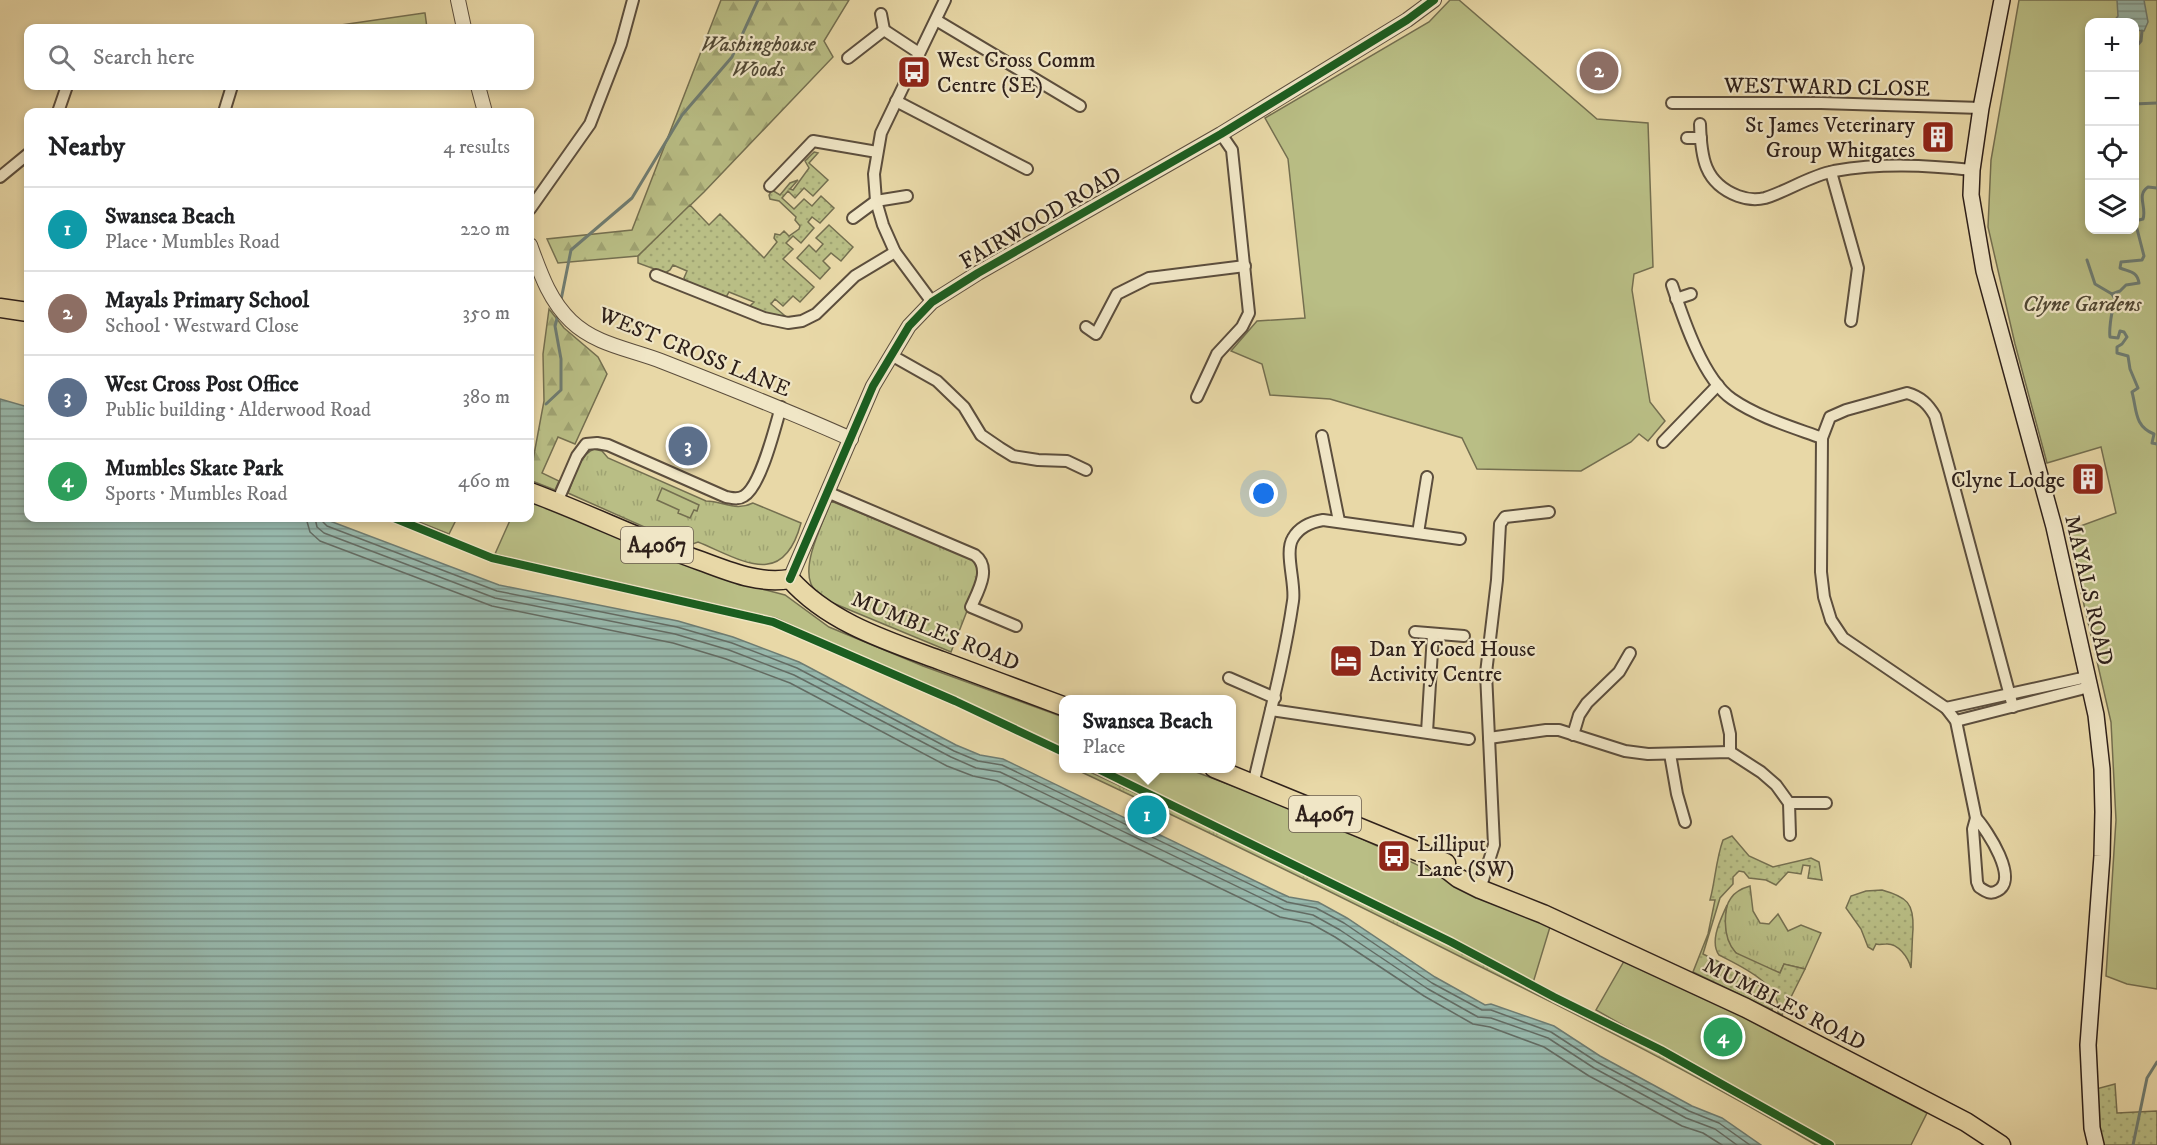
<!DOCTYPE html>
<html lang="en">
<head>
<meta charset="utf-8">
<style>
  body { margin:0; font-family:"IM FELL DW Pica",serif; background:#f2f2f2; color:#202124 }
  .controls { position:absolute; right:18px; top:18px; display:grid; overflow:hidden; border-radius:12px; box-shadow:0 3px 9px #0003 }
  .controls button { width:54px; height:54px; display:grid; place-items:center; padding:0; border:0; border-bottom:2px solid #e0e0e0; background:#fff; color:#202124; font:30px sans-serif }
  .you { position:absolute; left:1264px; top:494px; width:21px; height:21px; margin:-15px; border:4px solid #fff; border-radius:50%; background:#1a73e8; box-shadow:0 0 0 9px #1a73e833 }
  .badge { display:grid; place-items:center; width:39px; height:39px; border-radius:50%; background:#8f2418; color:#fff; font-size:20px; font-weight:700 }
  .pin { position:absolute; translate:-50% -50%; border:3px solid #fff; box-shadow:0 2px 6px #0006 }
  .popup { position:absolute; left:1059px; top:695px; width:177px; height:78px; box-sizing:border-box; display:grid; place-content:center; border-radius:12px; background:#fff; filter:drop-shadow(0 2px 4px #0005); font-size:20px; white-space:nowrap; color:#757577 }
  .popup b { font-size:22px; color:#202124 }
  .popup::after { content:''; position:absolute; left:50%; top:100%; margin-left:-12px; border:12px solid transparent; border-top-color:#fff }
  .list { margin:0; padding:0; list-style:none }
  h2 { display:flex; justify-content:space-between; align-items:center; height:78px; margin:0; padding:0 24px; font-size:26px }
  h2 small { font-size:20px; font-weight:400; color:#757577 }
  .list li { display:grid; grid-template-columns:39px 1fr auto; gap:18px; align-items:center; box-sizing:border-box; height:84px; padding:0 24px; border-top:2px solid #e0e0e0 }
  .list b { display:block; font-size:22px; white-space:nowrap }
  .list p { margin:0; font-size:20px; white-space:nowrap; color:#757577 }
  .list em { font-size:20px; font-style:normal; color:#757577 }
  .icon { flex:none; width:33px; height:33px; fill:none; stroke:currentColor; stroke-width:2; stroke-linecap:round; stroke-linejoin:round }
  .map { position:relative; flex:none; width:2157px; height:1145px; overflow:hidden }
  .search { position:absolute; background:#fff; box-shadow:0 3px 9px #0003; left:24px; top:24px; width:510px; height:66px; display:flex; align-items:center; gap:15px; box-sizing:border-box; padding:0 21px; border-radius:12px; color:#757577; font-size:22px }
  .panel { position:absolute; background:#fff; box-shadow:0 3px 9px #0003; left:24px; top:108px; width:510px; height:414px; border-radius:12px }
  .map>svg:first-child { display:block }
  .grass { fill:url(#grass-tufts); stroke:#746f50; stroke-width:1.5 }
  .forest { fill:url(#forest-firs); stroke:#746f50; stroke-width:1.5 }
  .park { fill:#b9be85; stroke:#746f50; stroke-width:1.5; fill-rule:evenodd }
  .garden { fill:url(#garden-dots); stroke:#746f50; stroke-width:1.5 }
  .water { fill:url(#water-rules); stroke:#6e7c72; stroke-width:1.5 }
  .lines { fill:none; stroke-linecap:round; stroke-linejoin:round }
  .shore { stroke:#636c64; stroke-width:1.5 }
  .stream { stroke:#6e7c72; stroke-width:3 }
  .minor-casing { stroke:#5c4e3d; stroke-width:14 }
  .tertiary-casing { stroke:#5c4e3d; stroke-width:16 }
  .secondary-casing { stroke:#2e201a; stroke-width:18 }
  .primary-casing { stroke:#2e201a; stroke-width:21 }
  .minor { stroke:#f0e6c6; stroke-width:10 }
  .tertiary { stroke:#f0e6c6; stroke-width:14 }
  .secondary { stroke:#f0e6c6; stroke-width:15 }
  .primary { stroke:#e8d8a7; stroke-width:18 }
  .cycleway-casing { stroke:#f0e6c6; stroke-width:11 }
  .cycleway { stroke:#1b5e20; stroke-width:8 }
  .labels { text-anchor:middle; stroke-width:4.5; stroke-linejoin:round; paint-order:stroke }
  .shield { fill:#f0e6c6; stroke:#685b4e; stroke-width:1.5 }
  .shield-label { font-size:21px; font-weight:bold; fill:#2e201a }
  .park-label { font-size:22px; font-style:italic; fill:#514835; stroke:#f0e6c6 }
  .poi-label { font-size:22px; fill:#2e201a; stroke:#f0e6c6; text-anchor:start }
  .street-label { font-size:22px; fill:#2e201a; stroke:#f0e6c6 }
</style>
</head>
<body>
<div class="map">
<svg width="2157" height="1145" viewBox="0 0 2157 1145">
  <defs>
    <pattern id="grass-tufts" width="24" height="20" patternUnits="userSpaceOnUse" patternTransform="scale(1.5)"><rect width="24" height="20" fill="#b9be85"/><path d="M3 7l-1-3M5 7V3M7 7l1-3M15 17l-1-3M17 17v-4M19 17l1-3" fill="none" stroke="#9fa372"/></pattern>
    <pattern id="forest-firs" width="22" height="20" patternUnits="userSpaceOnUse" patternTransform="scale(1.5)"><rect width="22" height="20" fill="#b9be85"/><path d="M5 1l3.5 6h-7zM16 11l3.5 6h-7z" fill="#9fa372"/></pattern>
    <pattern id="garden-dots" width="8" height="8" patternUnits="userSpaceOnUse" patternTransform="scale(1.5)"><rect width="8" height="8" fill="#b9be85"/><path d="M2 2h.1M6 6h.1" fill="none" stroke="#9fa372" stroke-width="1.8" stroke-linecap="round"/></pattern>
    <pattern id="water-rules" width="6" height="5" patternUnits="userSpaceOnUse" patternTransform="scale(1.5)"><rect width="6" height="5" fill="#98b9ad"/><path d="M0 2.5h6" fill="none" stroke="#7c968c"/></pattern>
  </defs>
  <rect width="100%" height="100%" fill="#e8d8a7"/>
  <filter id="stains"><feTurbulence type="fractalNoise" baseFrequency=".00333" numOctaves="4"/><feColorMatrix values="0 0 0 0 .2 0 0 0 0 .09 0 0 0 0 .02 0 0 0 .5 -.17"/></filter>
  <radialGradient id="worn" r=".72"><stop offset=".6" stop-color="#630" stop-opacity="0"/><stop offset="1" stop-color="#630" stop-opacity=".3"/></radialGradient>
  <!-- grass -->
  <g class="grass">
    <path d="M594 449 602 451 608 458 706 501C724 501 735 512 753 503L801 523C783 590 742 560 698 542L687 546 568 493C574 479 579 455 594 449Z"/>
    <path d="M831 501 972 559 981 575 951 652 828 601C822 596 814 591 811 584 802 562 823 523 831 501Z"/>
    <path d="M1075 769H1084L1257 850 1450 946 1540 993 1643 1043 1823 1145H1816C1705 1079 1590 1021 1475 964 1342 897 1209 832 1075 769Z"/>
    <path d="M1750 886 1753 911 1760 923 1769 924 1778 914 1788 931 1801 925 1821 933 1805 969 1784 964 1780 973C1766 967 1745 962 1734 951 1723 940 1722 910 1731 898 1735 892 1743 888 1750 886Z"/>
  </g>
  <!-- forest -->
  <g class="forest">
    <path d="M721 0H849L824 41 833 57 704 192 638 256 558 263 547 239 632 230Z"/>
    <path d="M549 309 564 328 598 357 607 374 575 444 558 437 542 473 559 481 555 490 532 481 530 476 544 401 543 354Z"/>
  </g>
  <!-- park -->
  <g class="park">
    <path d="M1450 0H1459L1597 119 1648 123 1653 267 1634 274 1632 290 1650 402 1665 421 1648 441 1639 434 1631 442 1581 471 1477 469 1462 438 1330 399 1270 395 1262 364 1231 351 1257 321 1305 318 1288 159 1265 118 1429 22Z"/>
    <path d="M2019 0H2157V989L2127 984 2106 976 2116 820 2111 722 2067 531 2116 513 2101 447 2047 463 2015 344 1988 227 1991 160ZM2090 22H2134V230H2090Z"/>
    <path d="M425 13 427 28H320L424 13Z"/>
    <path d="M662 488 699 505 697 511 694 510 690 518 678 513 679 510 657 500Z"/>
    <path d="M530 499 743 584 785 595 829 627 923 666 1063 717V749L776 618 495 554 511 518H530Z"/>
    <path d="M409 518H457L449 534Z"/>
    <path d="M1102 769H1188L1313 816 1550 927 1533 983 1436 930Z"/>
    <path d="M1627 956 1927 1113 1911 1145H1834L1596 1010Z"/>
  </g>
  <!-- garden -->
  <g class="garden">
    <path d="M814 152 818 153 809 163 828 180 813 196 804 188 795 198 788 191 782 198 794 209 804 199 812 206 821 196 834 208 820 223 812 217 808 222 814 228 801 243 793 236 786 243 793 249 783 259 814 287 800 302 793 296 783 306 775 299 771 304 790 320 752 311 750 306 754 302 729 292 725 299 688 285 684 278 687 271 673 265 670 270 665 273 638 263V256L690 205 709 225 720 214 764 258 777 242 774 238 775 234 780 235 784 231 789 236 799 229 800 226 795 220 796 217 779 201 770 199 769 195 772 190 780 195 790 183 798 180 790 189 793 190 809 168 805 161Z"/>
    <path d="M829 225 853 247 841 261 831 253 823 261 830 268 820 279 797 258 809 245 816 252 823 244 816 238Z"/>
    <path d="M1732 836 1749 856 1773 867 1811 858 1819 862 1822 880 1808 878 1810 866 1803 865 1801 874 1788 872 1776 885 1766 880 1749 878 1744 872 1739 871 1733 877V884L1720 898 1703 954C1721 964 1778 985 1772 1010L1693 972 1708 934 1715 900H1710C1715 882 1716 859 1723 840Z"/>
    <path d="M1882 890C1907 897 1914 903 1913 929 1912 942 1912 954 1911 968 1908 957 1898 943 1886 944 1882 944 1879 945 1876 944L1873 950 1868 947 1861 929 1846 908 1851 896 1866 891Z"/>
    <path d="M1727 905C1724 921 1724 940 1736 953L1780 973 1784 964 1805 969 1782 1015 1778 1013C1782 984 1740 966 1719 955 1709 941 1721 919 1727 905Z"/>
    <path d="M2115 1084 2117 1113 2157 1111V1145H2102L2098 1131 2096 1089Z"/>
  </g>
  <!-- water -->
  <g class="water">
    <path d="M2117 0H2144L2148 22 2144 31 2135 30 2134 22H2113L2118 16Z"/>
    <path d="M0 399 28 407V518H322L499 585 678 621 733 637 799 662 956 745 980 755 1003 759 1278 892 1289 897 1318 902 1347 918 1435 977 1485 1005 1491 1004 1554 1026 1600 1056 1692 1106 1722 1118 1761 1145H0Z"/>
  </g>
  <g class="lines">
    <!-- shore -->
    <g class="shore">
      <path d="M306 518 310 532 320 541 492 606 673 643 726 659 790 683 947 766 973 776 997 781 1280 917 1310 923 1335 937 1424 996 1473 1024 1490 1027 1544 1047 1589 1076 1682 1126 1703 1133 1722 1145"/>
      <path d="M315 518 317 527 324 533 495 598 675 634 729 650 794 675 951 757 976 768 1000 772 1284 909 1313 915 1340 930 1428 989 1478 1017 1491 1018 1548 1038 1594 1068 1686 1118 1715 1129 1737 1145"/>
      <path d="M323 518V522L327 526 497 591 677 627 732 643 797 668 954 751 978 761 1002 765 1287 902 1316 908 1344 923 1432 983 1482 1010H1491L1551 1032 1597 1062 1689 1111 1719 1123 1750 1145"/>
    </g>
    <!-- stream -->
    <g class="stream">
      <path d="M2134 49 2141 41 2142 31"/>
      <path d="M2134 104 2157 103"/>
      <path d="M2087 260 2095 284 2112 294 2120 291 2126 285 2139 283C2137 271 2130 272 2120 268L2121 262 2142 260 2144 256 2135 221 2143 219C2147 207 2136 195 2148 187L2157 188"/>
      <path d="M2112 294 2118 304 2113 309C2111 315 2109 331 2110 337L2118 338 2120 331 2124 332 2127 337 2122 344 2117 347V353L2128 356 2130 369 2138 388 2132 392C2137 410 2134 426 2154 434L2152 443 2157 444"/>
      <path d="M561 300 571 250 632 198 682 115 732 57 758 0"/>
      <path d="M546 404 561 390V359L555 326 558 315"/>
      <path d="M2133 1145 2147 1078 2157 1062"/>
    </g>
    <defs>
      <g id="minor">
        <path d="M881 14 884 30"/>
        <path d="M936 20 1080 106"/>
        <path d="M848 58 884 30 919 53"/>
        <path d="M896 101 1027 169"/>
        <path d="M1672 103H1821L1981 108"/>
        <path d="M58 112 67 86"/>
        <path d="M224 112 232 86"/>
        <path d="M1700 124C1701 157 1704 183 1738 196 1746 199 1757 200 1765 198 1788 191 1809 176 1834 171 1881 163 1925 165 1972 170"/>
        <path d="M1687 138H1701"/>
        <path d="M1831 172 1858 268 1851 321"/>
        <path d="M0 177 28 154"/>
        <path d="M770 186 813 141 877 152"/>
        <path d="M530 209 590 124 621 44 633 0"/>
        <path d="M853 218 876 201 907 196"/>
        <path d="M656 275 764 318 788 323 802 321 816 314 855 276 895 252"/>
        <path d="M1672 285C1683 318 1703 379 1732 399 1758 417 1792 427 1822 438"/>
        <path d="M1676 299 1691 294"/>
        <path d="M932 302 895 252 883 225 876 201 874 174 881 133 945 0"/>
        <path d="M1086 327 1096 334 1117 294 1149 278 1245 266"/>
        <path d="M891 355 937 381 964 407 981 435 1000 448 1013 456 1038 460 1067 461 1086 470"/>
        <path d="M1197 397 1217 354 1242 327 1249 313 1232 150 1221 134"/>
        <path d="M1322 436 1339 521"/>
        <path d="M1663 442 1718 385"/>
        <path d="M827 492 975 555C992 568 978 591 971 607L1016 626"/>
        <path d="M557 502 577 456 586 444 597 443 608 445 726 497C733 498 738 500 744 496 761 486 775 427 781 407"/>
        <path d="M1418 533 1427 477"/>
        <path d="M1415 632 1464 636"/>
        <path d="M1229 678 1275 698"/>
        <path d="M1946 708 2087 677"/>
        <path d="M1271 710 1469 739"/>
        <path d="M1725 712 1730 734V752"/>
        <path d="M1956 721 2089 687"/>
        <path d="M1427 732 1433 634"/>
        <path d="M1573 735 1579 715 1587 703 1619 672 1630 653"/>
        <path d="M1489 738 1546 730H1559L1625 751 1648 754 1730 752 1761 772 1776 785 1789 803H1826"/>
        <path d="M1670 754 1677 794 1685 822"/>
        <path d="M1253 785C1267 724 1284 663 1293 601 1296 584 1284 552 1293 538 1300 526 1311 522 1323 520L1460 539"/>
        <path d="M1789 803 1790 835"/>
        <path d="M1976 818 1956 721 1946 708 1843 638 1831 620 1824 597 1821 572 1822 438 1830 417 1846 410 1907 393C1921 397 1928 404 1935 416L2013 707"/>
        <path d="M1976 818C1987 830 2020 880 1997 891 1990 895 1985 891 1979 887L1977 882 1973 829Z"/>
        <path d="M1480 889 1494 845 1486 673 1497 580 1500 524 1505 517 1549 512"/>
      </g>
      <g id="tertiary">
        <path d="M458 0 464 28"/>
        <path d="M478 86 485 112"/>
        <path d="M530 245C540 272 549 300 571 321 596 345 630 349 661 361 725 386 789 411 851 439"/>
        <path d="M790 579 873 386 909 326 932 302 978 273 1221 134 1407 20 1434 0"/>
      </g>
      <path id="secondary" d="M2002 0 1981 108 1972 170 1971 195 1984 271 2054 527 2096 715 2102 769 2103 812 2102 856 2088 1045 2092 1128 2096 1145"/>
      <g id="primary">
        <path d="M0 308 28 312"/>
        <path d="M530 492C587 513 643 541 701 561 731 572 758 584 790 579 829 623 888 641 942 661 982 676 1023 691 1063 706"/>
        <path d="M1214 768 1446 863"/>
        <path d="M1435 860 1458 878 1480 889 1543 914 1746 1008 1966 1122 2001 1145"/>
      </g>
    </defs>
    <!-- minor casing -->
    <use href="#minor" class="minor-casing"/>
    <!-- tertiary casing -->
    <use href="#tertiary" class="tertiary-casing"/>
    <!-- secondary casing -->
    <use href="#secondary" class="secondary-casing"/>
    <!-- primary casing -->
    <use href="#primary" class="primary-casing"/>
    <!-- minor -->
    <use href="#minor" class="minor"/>
    <!-- tertiary -->
    <use href="#tertiary" class="tertiary"/>
    <!-- secondary -->
    <use href="#secondary" class="secondary"/>
    <!-- primary -->
    <use href="#primary" class="primary"/>
    <defs>
      <g id="cycleway">
        <path d="M394 518 492 558 773 622 955 701 1063 752"/>
        <path d="M790 579 873 386 909 326 932 302 978 273 1221 134 1407 20 1434 0"/>
        <path d="M1096 768 1451 942 1554 997 1661 1050 1830 1145"/>
      </g>
    </defs>
    <!-- cycleway casing -->
    <use href="#cycleway" class="cycleway-casing"/>
    <!-- cycleway -->
    <use href="#cycleway" class="cycleway"/>
  </g>
  <!-- icons -->
  <defs>
    <symbol id="bus-square" viewBox="-11 -11 22 22"><rect x="-9" y="-9" width="18" height="18" rx="4" fill="#8f2418" stroke="#f0e6c6"/><path d="M-5-6H5V4H4V6H2V4H-2V6H-4V4H-5ZM-3.5-4V0h7V-4ZM-3.5 1.2v1.5H-2V1.2ZM2 1.2v1.5H3.5V1.2Z" fill="#fff"/></symbol>
    <symbol id="building-square" viewBox="-11 -11 22 22"><rect x="-9" y="-9" width="18" height="18" rx="4" fill="#8f2418" stroke="#f0e6c6"/><path d="M-4-6H4V6H1V3H-1V6H-4ZM-2.5-4.3h1.7v1.8h-1.7ZM.8-4.3h1.7v1.8H.8ZM-2.5-1h1.7V.8h-1.7ZM.8-1h1.7V.8H.8Z" fill="#fff"/></symbol>
    <symbol id="hotel-square" viewBox="-11 -11 22 22"><rect x="-9" y="-9" width="18" height="18" rx="4" fill="#8f2418" stroke="#f0e6c6"/><path d="M-6-4.5h1.5V1H6V5H4.5V3h-9V5H-6ZM-4 0a1.8 1.8 0 1 1 3.6 0ZM.5 0V-2.5h3Q6-2.5 6 0Z" fill="#fff"/></symbol>
  </defs>
  <g fill-rule="evenodd">
    <use href="#bus-square" x="895" y="53" width="38" height="38"/>
    <use href="#building-square" x="1919" y="118" width="38" height="38"/>
    <use href="#building-square" x="2069" y="460" width="38" height="38"/>
    <use href="#hotel-square" x="1327" y="642" width="38" height="38"/>
    <use href="#bus-square" x="1375" y="837" width="38" height="38"/>
  </g>
  <g class="labels">
    <!-- shield labels -->
    <g class="shield">
      <rect x="621" y="527" width="72" height="36" rx="4.5"/>
      <rect x="1289" y="796" width="72" height="36" rx="4.5"/>
    </g>
    <g class="shield-label">
      <text x="657" y="552">A4067</text>
      <text x="1325" y="821">A4067</text>
    </g>
    <!-- park labels -->
    <g class="park-label">
      <text x="758" y="51">Washinghouse<tspan x="758" dy="25">Woods</tspan></text>
      <text x="2082" y="311">Clyne Gardens</text>
    </g>
    <!-- poi labels -->
    <g class="poi-label">
      <text x="937" y="67">West Cross Comm<tspan x="937" dy="25">Centre (SE)</tspan></text>
      <text x="1915" y="132" text-anchor="end">St James Veterinary<tspan x="1915" dy="25">Group Whitgates</tspan></text>
      <text x="2065" y="487" text-anchor="end">Clyne Lodge</text>
      <text x="1369" y="656">Dan Y Coed House<tspan x="1369" dy="25">Activity Centre</tspan></text>
      <text x="1417" y="851">Lilliput<tspan x="1417" dy="25">Lane (SW)</tspan></text>
    </g>
    <!-- street labels -->
    <g class="street-label">
      <text transform="translate(1827 86) rotate(1)" y="8">WESTWARD CLOSE</text>
      <text transform="translate(1040 217) rotate(-30)" y="8">FAIRWOOD ROAD</text>
      <text transform="translate(695 351) rotate(22)" y="8">WEST CROSS LANE</text>
      <text transform="translate(2090 590) rotate(77)" y="8">MAYALS ROAD</text>
      <text transform="translate(936 630) rotate(22)" y="8">MUMBLES ROAD</text>
      <text transform="translate(1785 1003) rotate(27)" y="8">MUMBLES ROAD</text>
    </g>
  </g>
  <rect width="100%" height="100%" filter="url(#stains)"/>
  <rect width="100%" height="100%" fill="url(#worn)"/>
</svg>
<div class="controls">
<button>+</button>
<button>−</button>
<button><svg class="icon" aria-label="locate" viewBox="0 0 24 24"><circle cx="12" cy="12" r="6"/><path d="M12 2v4M12 18v4M2 12h4M18 12h4"/></svg></button>
<button><svg class="icon" aria-label="layers" viewBox="0 0 24 24"><path d="M12 4l9 5-9 5-9-5zM3 14l9 5 9-5"/></svg></button>
</div>
<div class="you"></div>
<div class="pin badge" style="left:1147px;top:815px;background:#0f9aa8">1</div>
<div class="popup"><b>Swansea Beach</b>Place</div>
<div class="pin badge" style="left:1599px;top:71px;background:#8d6e63">2</div>
<div class="pin badge" style="left:688px;top:446px;background:#5c6f8a">3</div>
<div class="pin badge" style="left:1723px;top:1037px;background:#2e9e5b">4</div>
<div class="search"><svg class="icon" aria-label="search" viewBox="0 0 24 24"><circle cx="10" cy="10" r="6"/><path d="M15 15l6 6"/></svg>Search here</div>
<section class="panel">
<h2>Nearby<small>4 results</small></h2>
<ul class="list">
<li><span class="badge" style="background:#0f9aa8">1</span><div><b>Swansea Beach</b><p>Place · Mumbles Road</p></div><em>220 m</em></li>
<li><span class="badge" style="background:#8d6e63">2</span><div><b>Mayals Primary School</b><p>School · Westward Close</p></div><em>350 m</em></li>
<li><span class="badge" style="background:#5c6f8a">3</span><div><b>West Cross Post Office</b><p>Public building · Alderwood Road</p></div><em>380 m</em></li>
<li><span class="badge" style="background:#2e9e5b">4</span><div><b>Mumbles Skate Park</b><p>Sports · Mumbles Road</p></div><em>460 m</em></li>
</ul>
</section>
</div>
</body>
</html>
